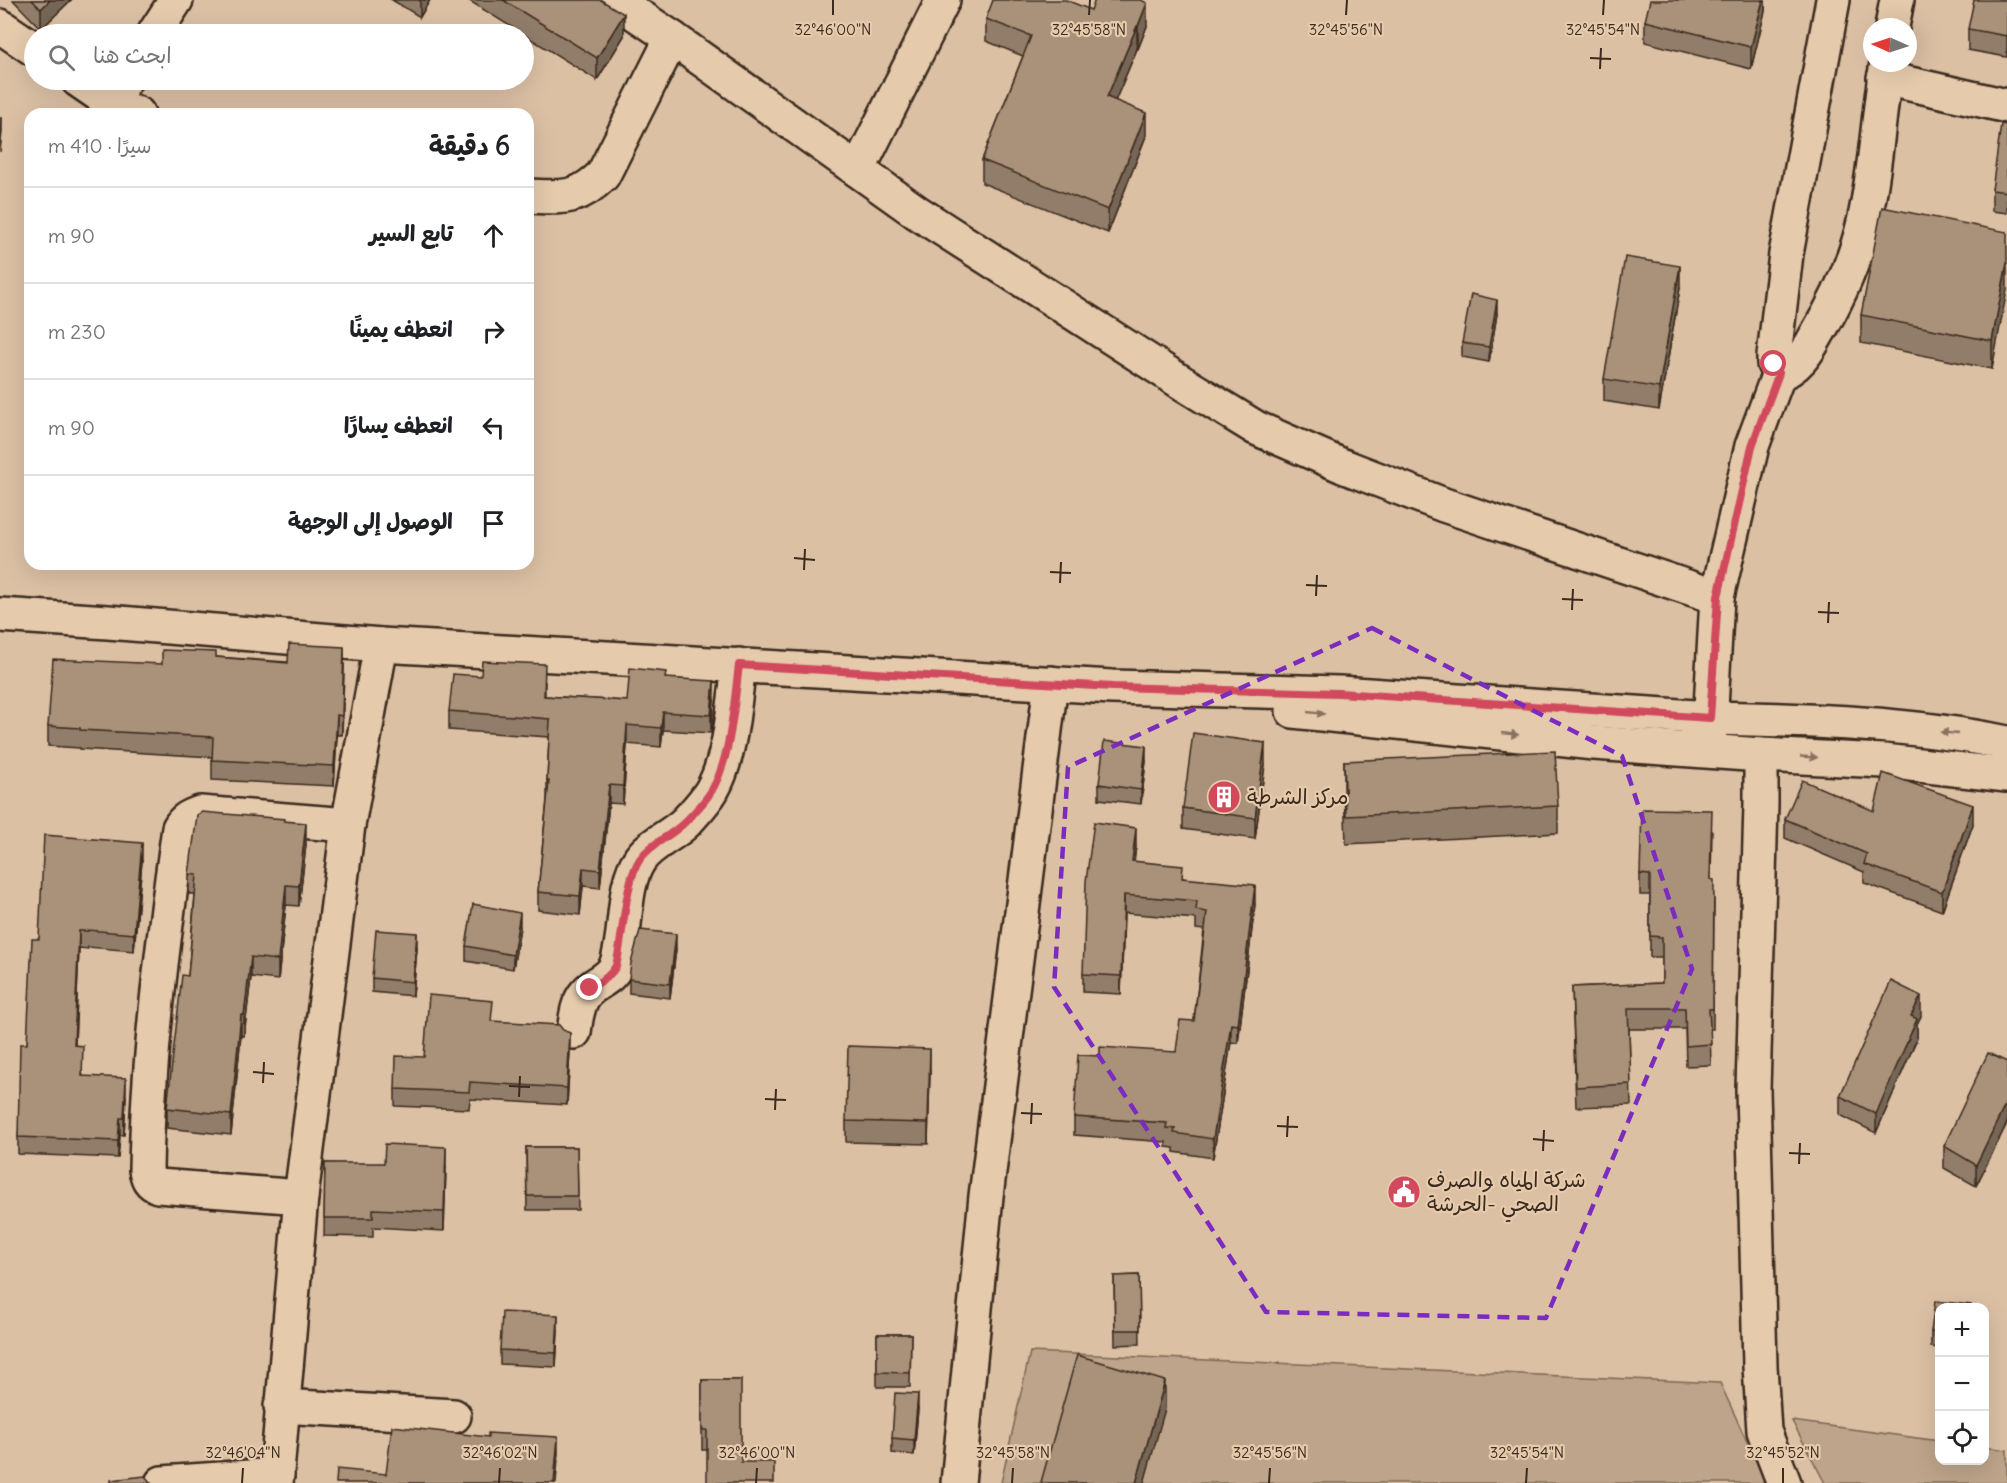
<!DOCTYPE html>
<html lang="ar">
<head>
<meta charset="utf-8">
<style>
  body { margin:0; font-family:Delius,"Playpen Sans Arabic",sans-serif; background:#f2f2f2; color:#202124; direction:rtl }
  .controls { position:absolute; right:18px; bottom:18px; display:grid; overflow:hidden; border-radius:12px; box-shadow:0 6px 24px #0002 }
  .controls button { width:54px; height:54px; display:grid; place-items:center; padding:0; border:0; border-bottom:2px solid #e0e0e0; background:#fff; color:#202124; font:30px sans-serif }
  .compass { position:absolute; left:1863px; top:18px; width:54px; height:54px; border-radius:50%; background:#fff; box-shadow:0 6px 24px #0002; rotate:273deg }
  .stop { position:absolute; width:18px; height:18px; margin:-14px; border:4px solid #d1495b; border-radius:50%; background:#fff }
  .stop.end { background:#d1495b; border-color:#fff; box-shadow:0 2px 6px #0008 }
  .list { margin:0; padding:0; list-style:none }
  h2 { display:flex; justify-content:space-between; align-items:center; height:78px; margin:0; padding:0 24px; font-size:26px }
  h2 small { font-size:20px; font-weight:400; color:#757577 }
  .list li { display:grid; grid-template-columns:39px 1fr auto; gap:18px; align-items:center; box-sizing:border-box; height:96px; padding:0 24px; border-top:2px solid #e0e0e0 }
  .list b { display:block; font-size:22px; white-space:nowrap }
  .list em { font-size:20px; font-style:normal; color:#757577 }
  .icon { flex:none; width:33px; height:33px; fill:none; stroke:currentColor; stroke-width:2; stroke-linecap:round; stroke-linejoin:round }
  .map { position:relative; flex:none; width:2007px; height:1483px; overflow:hidden; direction:ltr }
  .search { position:absolute; background:#fff; box-shadow:0 6px 24px #0002; left:24px; top:24px; width:510px; height:66px; display:flex; align-items:center; gap:15px; box-sizing:border-box; padding:0 21px; border-radius:33px; color:#757577; font-size:22px }
  .panel { position:absolute; background:#fff; box-shadow:0 6px 24px #0002; left:24px; top:108px; width:510px; height:462px; border-radius:18px; direction:rtl }
  .map>svg:first-child { display:block }
  .green { fill:#bda48a; stroke:#7c6754; stroke-width:1.5 }
  .lines { fill:none; stroke-linecap:round; stroke-linejoin:round }
  .minor-casing { stroke:#3b2a1e; stroke-width:38 }
  .major-casing { stroke:#3b2a1e; stroke-width:38 }
  .minor { stroke:#e5caac; stroke-width:33 }
  .major { stroke:#e5caac; stroke-width:33 }
  .wall { fill:#917d69; stroke:#3b2a1e; stroke-width:1.5 }
  .shaded-wall { fill:#766655; stroke:#3b2a1e; stroke-width:1.5 }
  .building { fill:#a9917a; stroke:#3b2a1e; stroke-width:1.5 }
  .oneway { fill:#88725e }
  .route { stroke:#d1495b; stroke-width:8 }
  .marked { fill:none; stroke:#7b2cbf; stroke-width:4.5; stroke-dasharray:12 8; stroke-linejoin:round }
  .ticks { fill:none; stroke:#3b2a1e; stroke-width:2 }
  .labels { text-anchor:middle; stroke-width:4.5; stroke-linejoin:round; paint-order:stroke }
  .poi-label { font-size:21px; fill:#3b2a1e; stroke:#e5caac; text-anchor:start }
  .ticks-label { font-size:15px; text-anchor:middle; fill:#3b2a1e; stroke:#e5caac; stroke-width:4.5; stroke-linejoin:round; paint-order:stroke }
</style>
</head>
<body>
<div class="map">
<svg width="2007" height="1483" viewBox="0 0 2007 1483">
  <rect width="100%" height="100%" fill="#dbc0a4"/>
  <filter id="ink" filterUnits="userSpaceOnUse"><feTurbulence type="fractalNoise" baseFrequency=".0167" numOctaves="2"/><feDisplacementMap in="SourceGraphic" scale="12" xChannelSelector="R" yChannelSelector="G"/><feConvolveMatrix kernelMatrix="1 2 1 2 8 2 1 2 1" color-interpolation-filters="sRGB"/></filter>
  <g filter="url(#ink)">
    <!-- green -->
    <g class="green">
      <path d="M1030 1352 1720 1383 1766 1483H1001Z"/>
      <path d="M1792 1421 1939 1441 1940 1460H1984L1985 1447 2007 1450V1483H1825Z"/>
    </g>
    <g class="lines">
      <defs>
        <g id="minor">
          <path d="M615 0 672 38 918 213 1181 382 1256 428 1343 466 1444 505 1717 597"/>
          <path d="M0 26 34 49"/>
          <path d="M1892 27 1897 0"/>
          <path d="M154 34 176 0"/>
          <path d="M1884 78 2007 106"/>
          <path d="M78 80 110 102 138 114"/>
          <path d="M110 102 125 80"/>
          <path d="M858 170 943 0"/>
          <path d="M528 196C563 197 576 201 603 175L672 38"/>
          <path d="M1779 373C1796 370 1808 351 1816 336 1837 301 1855 262 1864 222 1876 170 1878 116 1887 63"/>
          <path d="M1709 745 1717 597 1752 446 1779 373 1774 364V356L1786 254 1833 0"/>
          <path d="M1761 755V804L1753 1090 1760 1366 1764 1431 1784 1483"/>
          <path d="M574 1032C576 1019 577 1003 586 993 595 982 610 980 616 966 628 935 621 886 640 859 651 843 672 836 686 822 695 812 705 802 712 790 731 757 734 703 739 665"/>
          <path d="M301 1197 158 1186C149 1183 148 1178 146 1170 148 1055 163 941 179 828 184 819 191 816 200 813L348 825"/>
          <path d="M281 1406 454 1416"/>
          <path d="M162 1483 277 1475"/>
          <path d="M276 1483 301 1197 348 825 381 645"/>
          <path d="M958 1483 986 1196 1051 683"/>
        </g>
        <g id="major">
          <path d="M0 615 108 622 381 645 1112 687 1339 693 1710 718C1808 720 1910 723 2007 743"/>
          <path d="M1293 711 1594 743 1761 755 1884 761 2007 775"/>
        </g>
      </defs>
      <!-- minor casing -->
      <use href="#minor" class="minor-casing"/>
      <!-- major casing -->
      <use href="#major" class="major-casing"/>
      <!-- minor -->
      <use href="#minor" class="minor"/>
      <!-- major -->
      <use href="#major" class="major"/>
    </g>
    <!-- wall -->
    <g class="wall">
      <path d="M13 0H71L41 29Z"/>
      <path d="M392 0H430L420 17Z"/>
      <path d="M468 0H601L624 36 597 80Z"/>
      <path d="M1765 0V11L1751 69 1645 42V21Z"/>
      <path d="M2007 0V57L1968 50V29Z"/>
      <path d="M1091 10 1147 26 1138 49H1137L1115 101 1146 136 1108 233 982 183V160L1023 56 986 41V19Z"/>
      <path d="M2007 125V213L1992 211V190Z"/>
      <path d="M2007 232 1992 369 1861 343V315Z"/>
      <path d="M1680 288 1659 410 1604 401V379Z"/>
      <path d="M1497 314 1489 362 1462 357V343Z"/>
      <path d="M216 657 344 666 342 735H337L334 786 212 780V757L80 749V748L48 746V726L162 664Z"/>
      <path d="M666 678 714 700 711 733 663 730 661 747 627 744 623 804 609 803 600 888 583 886 580 915 538 910V892L547 799V781L549 737 449 730V711L545 682V696L627 701Z"/>
      <path d="M1146 761 1141 804 1099 799V784Z"/>
      <path d="M1344 761 1558 806V833L1346 844 1344 789Z"/>
      <path d="M1265 765 1255 839 1183 829V808Z"/>
      <path d="M1874 811 1973 824 1942 911 1864 883V872L1785 838V819Z"/>
      <path d="M285 821 306 844 299 906 286 905 278 980 251 977 244 1036 241 1035 231 1135 167 1128V1108L188 976 195 894H189V874Z"/>
      <path d="M1712 831 1711 879 1714 900 1713 1029H1710L1711 1065 1686 1066 1685 1029H1629L1631 1105 1576 1107 1572 987 1662 983V957H1650V895H1640V874Z"/>
      <path d="M1136 846 1134 861 1183 878 1255 904 1238 1043 1231 1042 1213 1158 1174 1152V1148L1166 1147V1142L1074 1135V1117L1100 1056 1176 1052 1194 1021 1204 930 1196 929V919L1124 913 1121 994 1083 992V974Z"/>
      <path d="M142 861 134 951 88 947V949L79 948 75 1045 83 1076 126 1096 124 1135H120L118 1158 18 1154V1137L27 1044 39 939Z"/>
      <path d="M520 927 513 969 466 961V946Z"/>
      <path d="M417 948 413 996 372 992V978Z"/>
      <path d="M676 949 670 998 629 993V979Z"/>
      <path d="M1921 1016 1917 1024V1038L1876 1133 1840 1115V1096Z"/>
      <path d="M492 1021 570 1050 567 1105 470 1099 469 1109 395 1106V1089L424 1057Z"/>
      <path d="M2007 1062V1123L1976 1186 1944 1168V1146Z"/>
      <path d="M930 1070 928 1144 846 1142V1121Z"/>
      <path d="M526 1147H577L578 1210H527Z"/>
      <path d="M325 1163 446 1166 444 1231 373 1227V1237L324 1236Z"/>
      <path d="M1139 1275 1140 1344 1115 1345 1114 1276Z"/>
      <path d="M1940 1308V1348L1931 1347V1332Z"/>
      <path d="M558 1330 556 1367 500 1364V1350Z"/>
      <path d="M877 1334H911L910 1387H877Z"/>
      <path d="M702 1380H741L707 1450H702Z"/>
      <path d="M918 1409 914 1455 892 1453V1438Z"/>
    </g>
    <!-- shaded-wall -->
    <g class="shaded-wall">
      <path d="M50 0H71L41 29V9Z"/>
      <path d="M420 0H430L420 17Z"/>
      <path d="M1763 0H1765V11L1751 69V47Z"/>
      <path d="M1147 3V26L1138 49V26Z"/>
      <path d="M624 14V36L597 80V58Z"/>
      <path d="M1137 26V49L1107 120V97Z"/>
      <path d="M1146 113V136L1108 233V210Z"/>
      <path d="M2 118V132L0 152V138Z"/>
      <path d="M2007 263V290L1992 369V341Z"/>
      <path d="M1680 266V288L1659 410V388Z"/>
      <path d="M1497 300V314L1489 362V347Z"/>
      <path d="M344 647V666L342 735V716Z"/>
      <path d="M714 681V700L711 733V715Z"/>
      <path d="M663 712V730L661 747V728Z"/>
      <path d="M337 715V735L334 786V766Z"/>
      <path d="M627 725V744L623 804V786Z"/>
      <path d="M1265 743V765L1255 839V818Z"/>
      <path d="M1146 746V761L1141 804V790Z"/>
      <path d="M609 785V803L600 888V870Z"/>
      <path d="M1973 805V824L1942 911V892Z"/>
      <path d="M306 823V844L299 906V886Z"/>
      <path d="M1136 828V846L1132 879V861Z"/>
      <path d="M142 843V861L134 951V934Z"/>
      <path d="M583 868V886L580 915V896Z"/>
      <path d="M286 885V905L278 980V960Z"/>
      <path d="M1255 885V904L1238 1043V1025Z"/>
      <path d="M1124 895V913L1121 994V976Z"/>
      <path d="M520 913V927L513 969V955Z"/>
      <path d="M79 931V948L74 1063V1045Z"/>
      <path d="M417 933V948L413 996V982Z"/>
      <path d="M676 934V949L670 998V984Z"/>
      <path d="M251 957V977L244 1036V1015Z"/>
      <path d="M1921 996V1016L1917 1024V1038L1876 1133V1114L1911 1016Z"/>
      <path d="M241 1015V1035L231 1135V1115Z"/>
      <path d="M1231 1024V1042L1213 1158V1139Z"/>
      <path d="M570 1033V1050L567 1105V1088Z"/>
      <path d="M930 1049V1070L928 1144V1123Z"/>
      <path d="M126 1078V1096L124 1135V1118Z"/>
      <path d="M2007 1101V1123L1976 1186V1165Z"/>
      <path d="M120 1118V1135L118 1158V1141Z"/>
      <path d="M446 1147V1166L444 1231V1212Z"/>
      <path d="M558 1315V1330L556 1367V1353Z"/>
      <path d="M1165 1381V1409L1144 1483H1136Z"/>
      <path d="M918 1394V1409L914 1455V1440Z"/>
      <path d="M558 1437V1459L556 1483H554Z"/>
    </g>
    <!-- building -->
    <g class="building">
      <path d="M32 0H50L41 9Z"/>
      <path d="M503 0H601L624 14 597 58Z"/>
      <path d="M993 0H1066L1091 10 1095 0H1141L1147 3 1138 26H1137L1107 97 1146 113 1108 210 982 160 1031 36 986 19Z"/>
      <path d="M1650 0H1763L1751 47 1645 21Z"/>
      <path d="M1974 0H2007V36L1968 29Z"/>
      <path d="M0 118H2L0 138Z"/>
      <path d="M2001 124 2007 125V192L1992 190Z"/>
      <path d="M1882 207 2007 232V263L1992 341 1861 315Z"/>
      <path d="M1625 257 1680 266 1659 388 1604 379Z"/>
      <path d="M1471 294 1497 300 1489 347 1462 343Z"/>
      <path d="M289 644 344 647 342 716 337 715 334 766 212 760 213 737 80 730V728L48 726 53 659 162 664V650L216 652V657L288 663Z"/>
      <path d="M482 661 545 664 544 696 627 701 630 668 666 672 665 678 714 681 711 715 663 712 661 728 627 725 623 786 609 785 600 870 583 868 580 896 538 892 549 781H547L550 719 449 711 453 674 481 676Z"/>
      <path d="M1193 733 1265 743 1255 818 1183 808Z"/>
      <path d="M1104 741 1146 746 1141 790 1099 784Z"/>
      <path d="M1555 751 1558 806 1346 816 1344 761Z"/>
      <path d="M1883 773 1973 805 1942 892 1864 864 1867 854 1785 819 1802 780 1874 811Z"/>
      <path d="M1642 809 1712 810 1710 879 1714 880 1713 1009H1709L1711 1044 1686 1046 1685 1008H1628L1631 1084 1576 1087 1572 987 1662 983V937L1650 936V875L1640 874Z"/>
      <path d="M202 812 285 819 284 821 306 823 299 886 286 885 278 960 251 957 244 1015H241L231 1115 167 1108 182 975 188 976 197 875 189 874 197 815Z"/>
      <path d="M1094 822 1136 828 1132 861 1183 866 1182 878 1255 885 1238 1025 1231 1024 1213 1139 1174 1133 1175 1129 1166 1128 1167 1123 1074 1117 1078 1055 1100 1056V1047L1176 1052 1180 1020 1194 1021 1207 912 1196 910 1197 901 1124 895 1121 976 1083 974 1086 881Z"/>
      <path d="M44 835 142 843 134 934 88 930V931H79L74 1045 83 1046 82 1076 126 1078 124 1118H120L118 1141 18 1137 20 1044H27L32 939H39Z"/>
      <path d="M473 904 520 913 513 955 466 946Z"/>
      <path d="M376 930 417 933 413 982 372 978Z"/>
      <path d="M640 930 676 934 670 984 629 979 631 963Z"/>
      <path d="M1891 981 1921 996 1911 1016 1917 1019 1876 1114 1840 1096Z"/>
      <path d="M429 995 493 1001 491 1021 559 1025 563 1030 570 1033 567 1088 470 1082 469 1092 395 1089 396 1056 424 1057Z"/>
      <path d="M848 1046 930 1049 928 1123 846 1121Z"/>
      <path d="M1988 1053 2007 1062V1101L1976 1165 1944 1146Z"/>
      <path d="M385 1144 446 1147 444 1212 373 1209V1218H324L325 1163H384Z"/>
      <path d="M526 1147H577L578 1196H527Z"/>
      <path d="M1139 1275 1140 1330H1115L1114 1276Z"/>
      <path d="M1935 1301 1971 1305 1970 1308H1940V1333L1931 1332Z"/>
      <path d="M502 1312 558 1315 556 1353 500 1350Z"/>
      <path d="M877 1334H911L910 1373 877 1372Z"/>
      <path d="M1077 1355 1165 1381 1136 1483H1044L1041 1482Z"/>
      <path d="M702 1380H741V1462H774V1483H707V1430H702Z"/>
      <path d="M895 1393 918 1394 914 1440 892 1438Z"/>
      <path d="M392 1426 488 1437V1433L558 1437 554 1483H336L337 1469 386 1474Z"/>
      <path d="M145 1476 151 1483H111V1480Z"/>
    </g>
    <!-- one-way arrows -->
    <defs><path id="oneway-solid" d="M-6-.8H1V-3.2L6.5 0L1 3.2V.8H-6Z" transform="scale(1.5)"/></defs>
    <g class="oneway">
      <use href="#oneway-solid" transform="translate(1316 713) rotate(6)"/>
      <use href="#oneway-solid" transform="translate(1949 733) rotate(-174)"/>
      <use href="#oneway-solid" transform="translate(1510 734) rotate(6)"/>
      <use href="#oneway-solid" transform="translate(1809 757) rotate(3)"/>
    </g>
  </g>
  <g class="lines" filter="url(#ink)">
    <!-- route -->
    <path class="route" d="M590 988C601 981 610 977 616 966 623 938 625 880 640 859 651 843 672 836 686 821 695 812 705 802 712 790 731 757 734 703 739 665L1113 687 1339 693 1710 718 1718 597 1752 446 1779 373 1774 364"/>
  </g>
  <!-- marked area -->
  <path class="marked" d="M1372 628 1622 756 1692 969 1546 1318 1266 1312 1054 987 1068 767Z"/>
  <!-- ticks -->
  <path class="ticks" d="M833 15V0M1089 15 1090 0M1346 15 1347 0M1603 15 1604 0M1590 58 1611 59M1600 69 1601 48M794 558 815 560M804 570 805 549M1050 572 1071 573M1060 583 1061 562M1306 585 1327 586M1316 596 1317 575M1562 599 1583 600M1572 610 1573 589M1818 612 1839 613M1828 623 1829 602M253 1072 274 1074M263 1083 264 1062M509 1086 530 1087M519 1097 520 1076M765 1099 786 1100M775 1110 776 1089M1021 1113 1042 1114M1031 1124 1032 1103M1277 1126 1298 1127M1287 1137 1288 1116M1533 1139 1554 1141M1543 1151 1544 1130M1789 1153 1810 1154M1799 1164 1800 1143M242 1483 243 1468M499 1483 500 1468M756 1483 757 1468M1012 1483 1013 1468M1269 1483 1270 1468M1526 1483 1527 1468M1783 1483V1468"/>
  <!-- icons -->
  <defs>
    <symbol id="building-disc" viewBox="-11 -11 22 22"><circle r="9.5" fill="#d1495b" stroke="#e5caac"/><path d="M-4-6H4V6H1V3H-1V6H-4ZM-2.5-4.3h1.7v1.8h-1.7ZM.8-4.3h1.7v1.8H.8ZM-2.5-1h1.7V.8h-1.7ZM.8-1h1.7V.8H.8Z" fill="#fff"/></symbol>
    <symbol id="civic-disc" viewBox="-11 -11 22 22"><circle r="9.5" fill="#d1495b" stroke="#e5caac"/><path d="M-.6-6.5H3V-4.5H.6V-3L4-1V1h2V6H-6V1h2V-1L-.6-3ZM-1.2 2.5V6h2.4V2.5Z" fill="#fff"/></symbol>
  </defs>
  <g fill-rule="evenodd">
    <use href="#building-disc" x="1205" y="778" width="38" height="38"/>
    <use href="#civic-disc" x="1385" y="1173" width="38" height="38"/>
  </g>
  <g class="labels">
    <!-- poi labels -->
    <g class="poi-label">
      <text x="1247" y="804">مركز الشرطة</text>
      <text x="1427" y="1187">شركة المياه والصرف<tspan x="1427" dy="24">الصحي -الحرشة</tspan></text>
    </g>
  </g>
  <g class="ticks-label">
    <text x="833" y="35">32°46'00"N</text>
    <text x="1089" y="35">32°45'58"N</text>
    <text x="1346" y="35">32°45'56"N</text>
    <text x="1603" y="35">32°45'54"N</text>
    <text x="243" y="1458">32°46'04"N</text>
    <text x="500" y="1458">32°46'02"N</text>
    <text x="757" y="1458">32°46'00"N</text>
    <text x="1013" y="1458">32°45'58"N</text>
    <text x="1270" y="1458">32°45'56"N</text>
    <text x="1527" y="1458">32°45'54"N</text>
    <text x="1783" y="1458">32°45'52"N</text>
  </g>
</svg>
<div class="controls">
<button>+</button>
<button>−</button>
<button><svg class="icon" aria-label="locate" viewBox="0 0 24 24"><circle cx="12" cy="12" r="6"/><path d="M12 2v4M12 18v4M2 12h4M18 12h4"/></svg></button>
</div>
<svg class="compass" viewBox="-18 -18 36 36"><path d="M0-13l5 13h-10z" fill="#e53935"/><path d="M0 13l5-13h-10z" fill="#757577"/></svg>
<div class="stop" style="left:1774px;top:364px"></div>
<div class="stop end" style="left:590px;top:988px"></div>
<div class="search"><svg class="icon" aria-label="search" viewBox="0 0 24 24"><circle cx="10" cy="10" r="6"/><path d="M15 15l6 6"/></svg>ابحث هنا</div>
<section class="panel">
<h2>6 دقيقة<small>سيرًا · 410 m</small></h2>
<ul class="list">
<li><svg class="icon" aria-label="ahead" viewBox="0 0 24 24"><path d="M12 20V5M6 11l6-6 6 6"/></svg><div><b>تابع السير</b></div><em>90 m</em></li>
<li><svg class="icon" aria-label="right" viewBox="0 0 24 24"><path d="M7 20v-9h11M14 6l5 5-5 5"/></svg><div><b>انعطف يمينًا</b></div><em>230 m</em></li>
<li><svg class="icon" aria-label="left" viewBox="0 0 24 24"><path d="M17 20v-9H6M10 6l-5 5 5 5"/></svg><div><b>انعطف يسارًا</b></div><em>90 m</em></li>
<li><svg class="icon" aria-label="arrive" viewBox="0 0 24 24"><path d="M6 21V4h12l-3 4 3 4H6"/></svg><div><b>الوصول إلى الوجهة</b></div></li>
</ul>
</section>
</div>
</body>
</html>
